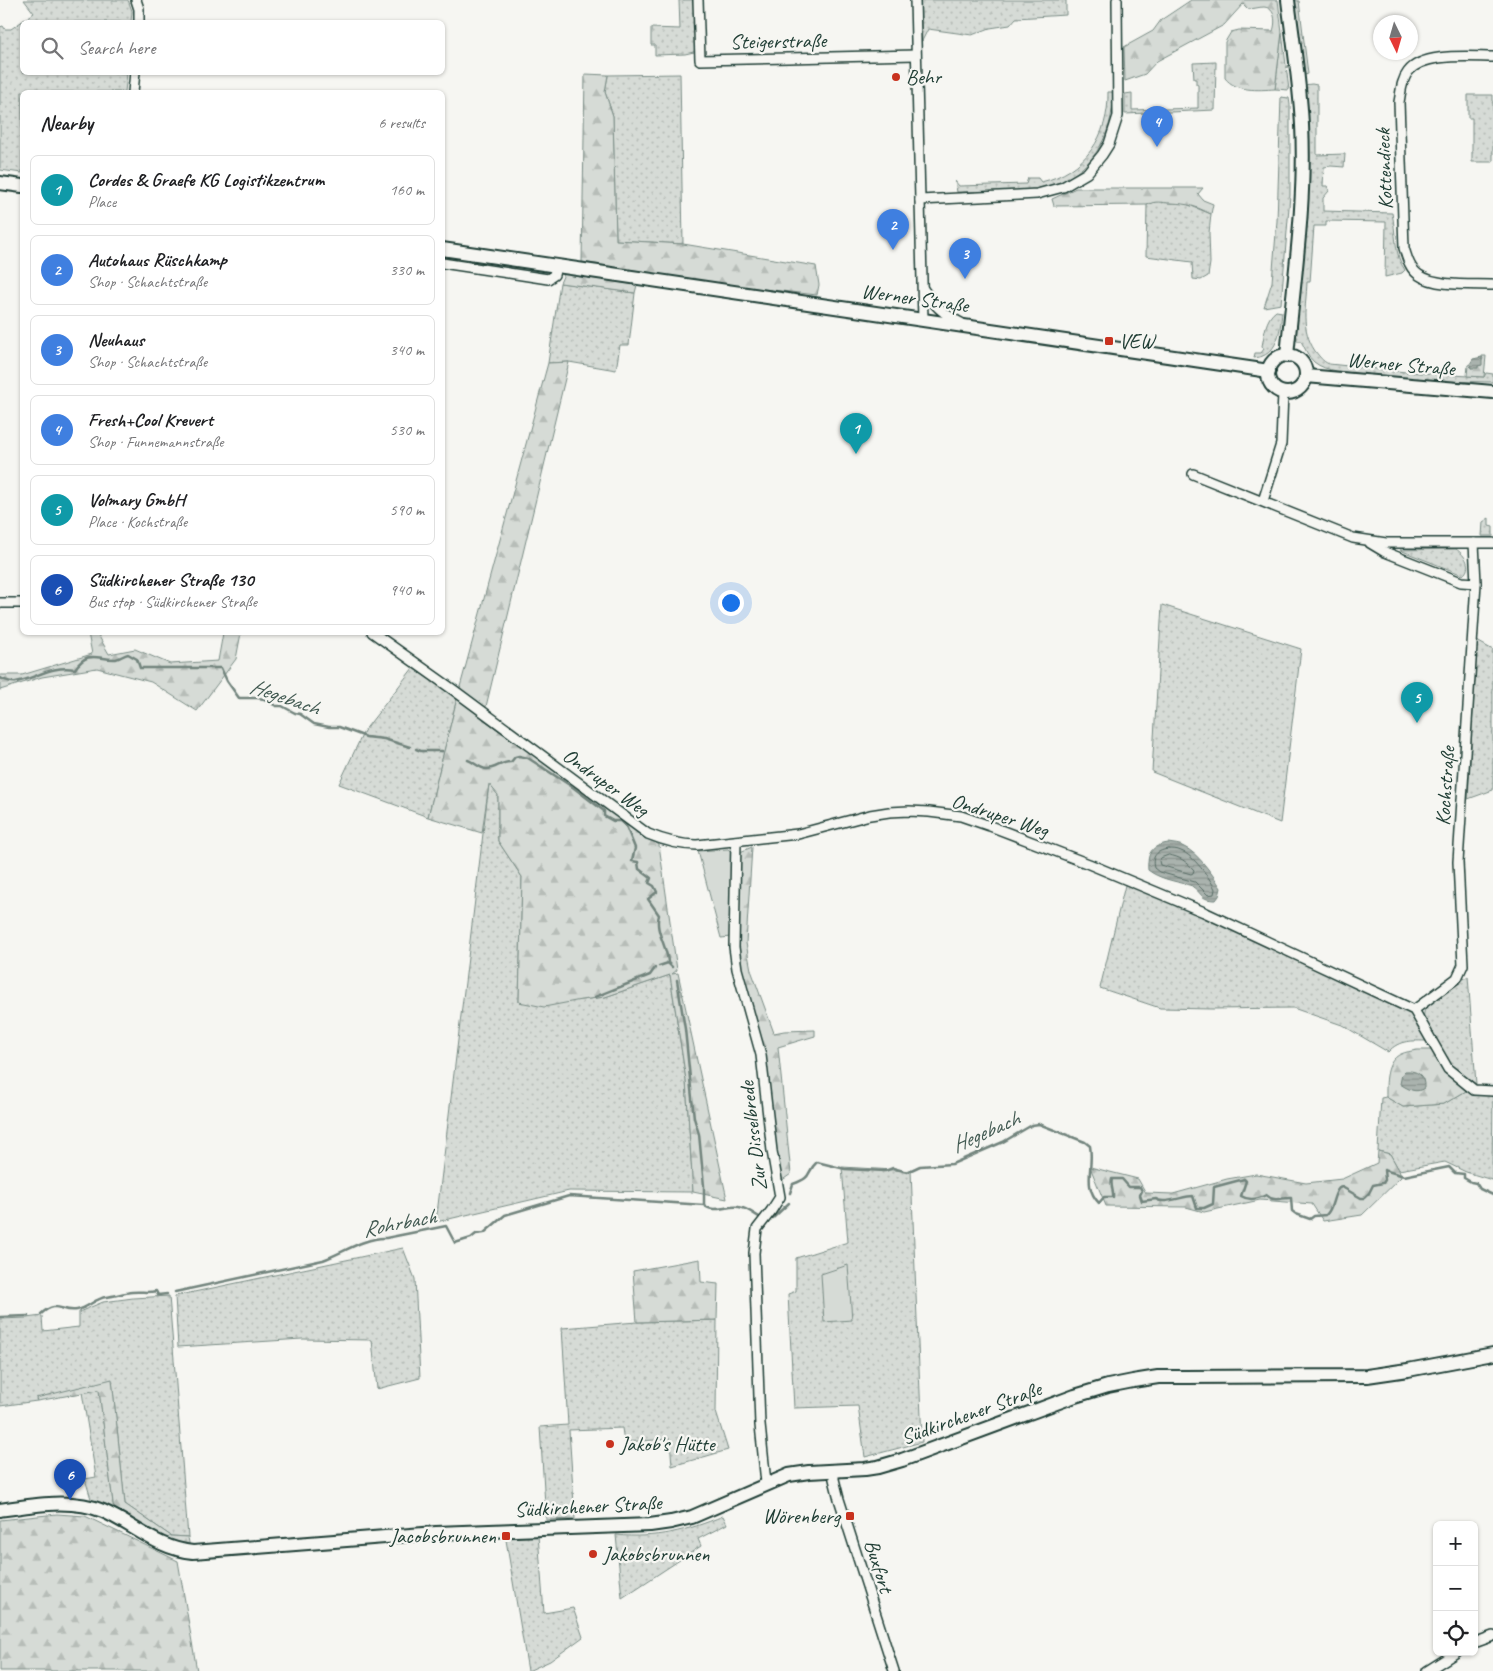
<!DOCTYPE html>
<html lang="en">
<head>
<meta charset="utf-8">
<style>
  body { margin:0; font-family:Caveat,sans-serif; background:#f6f6f6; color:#202124 }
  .controls { position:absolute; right:15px; bottom:15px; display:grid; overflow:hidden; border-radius:8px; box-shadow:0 1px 4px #0004 }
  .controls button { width:45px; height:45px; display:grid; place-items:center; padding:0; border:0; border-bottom:1px solid #e0e0e0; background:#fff; color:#202124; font:25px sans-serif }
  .compass { position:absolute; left:1373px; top:15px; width:45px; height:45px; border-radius:50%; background:#fff; box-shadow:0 1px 4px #0004; rotate:175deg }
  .you { position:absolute; left:730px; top:602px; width:18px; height:18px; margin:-12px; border:4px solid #fff; border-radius:50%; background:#1a73e8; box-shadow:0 0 0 8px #1a73e833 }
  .badge { display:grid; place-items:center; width:32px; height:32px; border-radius:50%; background:#d93025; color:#fff; font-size:16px; font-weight:700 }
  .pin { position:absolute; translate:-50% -41px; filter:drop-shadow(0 1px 2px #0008) }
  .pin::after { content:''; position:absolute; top:26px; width:18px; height:15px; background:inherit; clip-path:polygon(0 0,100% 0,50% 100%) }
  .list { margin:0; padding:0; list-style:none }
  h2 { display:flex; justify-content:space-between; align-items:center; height:65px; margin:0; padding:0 20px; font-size:21px }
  h2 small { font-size:16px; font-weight:400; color:#757577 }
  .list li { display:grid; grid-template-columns:32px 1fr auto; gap:15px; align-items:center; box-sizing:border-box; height:70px; margin:0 10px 10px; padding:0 10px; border:1px solid #e0e0e0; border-radius:8px }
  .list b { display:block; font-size:19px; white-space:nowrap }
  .list p { margin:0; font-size:16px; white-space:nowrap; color:#757577 }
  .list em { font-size:16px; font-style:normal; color:#757577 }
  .icon { flex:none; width:28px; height:28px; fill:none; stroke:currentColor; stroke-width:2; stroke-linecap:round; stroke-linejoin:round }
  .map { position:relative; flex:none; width:1493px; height:1671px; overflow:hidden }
  .search { position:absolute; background:#fff; box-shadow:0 1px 4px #0004; left:20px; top:20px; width:425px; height:55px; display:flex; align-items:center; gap:12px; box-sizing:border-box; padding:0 18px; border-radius:8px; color:#757577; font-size:19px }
  .panel { position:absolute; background:#fff; box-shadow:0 1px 4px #0004; left:20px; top:90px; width:425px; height:545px; border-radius:8px }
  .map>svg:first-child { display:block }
  .grass { fill:url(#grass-dots); stroke:#7a8c85 }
  .forest { fill:url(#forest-firs); stroke:#7a8c85 }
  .park { fill:#d6dbd6; stroke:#7a8c85 }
  .water { fill:url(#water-rules); stroke:#72847d }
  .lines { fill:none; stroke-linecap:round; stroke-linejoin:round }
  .shore { stroke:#576c65; stroke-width:1 }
  .stream { stroke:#72847d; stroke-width:2.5 }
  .street-casing { stroke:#1f3d34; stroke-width:12 }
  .secondary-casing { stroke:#1f3d34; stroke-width:16 }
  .street { stroke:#f6f6f2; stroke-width:9 }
  .secondary { stroke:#f6f6f2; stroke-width:12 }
  .poi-dot { fill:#c8321e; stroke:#f6f6f2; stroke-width:2 }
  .labels { text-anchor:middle; stroke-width:4.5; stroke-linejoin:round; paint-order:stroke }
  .street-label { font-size:21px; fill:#1f3d34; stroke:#f6f6f2 }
  .poi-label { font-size:21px; fill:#1f3d34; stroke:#f6f6f2; text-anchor:start }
  .water-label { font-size:22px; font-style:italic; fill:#425a52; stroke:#f6f6f2 }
</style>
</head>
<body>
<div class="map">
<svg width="1493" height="1671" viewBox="0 0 1493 1671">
  <defs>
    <pattern id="grass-dots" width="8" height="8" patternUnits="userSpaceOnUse" patternTransform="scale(1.25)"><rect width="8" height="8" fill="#d6dbd6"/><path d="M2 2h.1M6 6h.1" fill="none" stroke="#b7bdb8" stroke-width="1.8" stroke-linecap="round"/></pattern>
    <pattern id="forest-firs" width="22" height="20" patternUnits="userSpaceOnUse" patternTransform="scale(1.25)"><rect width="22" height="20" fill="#d6dbd6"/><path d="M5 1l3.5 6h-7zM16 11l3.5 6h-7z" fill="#b7bdb8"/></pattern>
    <pattern id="water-rules" width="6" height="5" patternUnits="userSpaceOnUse" patternTransform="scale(1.25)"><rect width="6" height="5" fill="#aab3ae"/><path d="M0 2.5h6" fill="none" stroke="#8a938e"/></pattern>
  </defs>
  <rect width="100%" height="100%" fill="#f6f6f2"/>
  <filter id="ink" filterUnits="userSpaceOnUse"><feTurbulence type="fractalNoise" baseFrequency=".02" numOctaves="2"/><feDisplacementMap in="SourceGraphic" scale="10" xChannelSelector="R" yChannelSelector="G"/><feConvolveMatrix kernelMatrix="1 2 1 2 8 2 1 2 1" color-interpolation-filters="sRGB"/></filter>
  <g filter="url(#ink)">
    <!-- grass -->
    <g class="grass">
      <path d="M24 0H128L132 11 131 22H22V72L127 73 125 92H22V173L0 170V27L3 26 5 29H11L34 13Z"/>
      <path d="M679 0H693L695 47 694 52 685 54 655 55V45H651V28L680 29Z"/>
      <path d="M920 0H1066V15L1016 18 1010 25 990 28 972 35 928 29 922 41Z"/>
      <path d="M1293 0 1299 1 1308 74 1302 76Z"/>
      <path d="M1282 32 1289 90 1275 89Z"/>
      <path d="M1216 62 1215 110 1125 114V94L1132 93V110L1198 108V85L1196 84V79H1194L1193 63Z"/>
      <path d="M680 74 683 244 616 240 613 116 605 92 608 75Z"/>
      <path d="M1312 84 1317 85V155L1345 154 1344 167 1331 166 1324 167 1323 186H1328L1329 191 1323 198V211L1392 213C1396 231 1394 256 1405 270L1402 273 1385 277 1386 222 1326 221V226H1314L1310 282H1307C1306 308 1300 328 1315 351 1320 357 1322 361 1329 364L1406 372 1484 377 1486 373 1493 374V382L1432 381 1366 376 1362 374C1347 372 1326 372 1314 362 1308 357 1305 348 1301 341H1297L1296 329 1303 85Z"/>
      <path d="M1108 92H1113C1114 137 1090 176 1045 187 1019 193 984 191 957 192L955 181 959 186 1026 184 1028 178H1038L1041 182C1085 172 1109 136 1108 92Z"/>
      <path d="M1468 95H1493V162H1472V118H1468Z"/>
      <path d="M1281 97 1289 98 1290 105V195L1281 304 1264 307 1272 282 1277 221Z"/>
      <path d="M1158 201 1169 203H1184L1211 214 1209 233 1210 263 1208 276 1201 280 1193 279 1192 262 1146 256 1147 205Z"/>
      <path d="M443 256 551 271 548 275 443 261Z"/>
      <path d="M560 283 635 293 629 345H620L616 370 569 362 548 363Z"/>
      <path d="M1276 311 1282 312C1280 332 1278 356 1254 358L1255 353H1261L1264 349 1262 346C1265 333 1265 319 1276 311Z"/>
      <path d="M1489 518V526L1493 527V536H1482L1483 522Z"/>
      <path d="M1456 549C1465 555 1473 567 1463 575L1400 550Z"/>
      <path d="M1162 605 1301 649 1280 823 1152 772Z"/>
      <path d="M1477 641 1493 650V790L1468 799Z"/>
      <path d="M413 668 457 698 428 817 339 784 364 731Z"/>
      <path d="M489 784 498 795V841L522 877 519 1002 581 1000 605 997 670 975 686 1080 693 1192 569 1191 436 1222Z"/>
      <path d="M1126 881 1412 1013 1428 1041C1412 1041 1400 1039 1388 1052L1342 1025 1293 1008 1212 1009 1160 1008 1100 988Z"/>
      <path d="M1468 976 1476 1084 1449 1065 1423 1019 1425 1007Z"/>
      <path d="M1466 1091 1493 1096 1492 1180 1466 1172 1445 1162 1399 1170 1390 1154 1378 1151 1381 1098 1386 1097 1403 1107 1444 1104Z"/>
      <path d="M842 1167 911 1171 922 1442 865 1457 858 1406 794 1408 788 1294 796 1291V1258L848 1242Z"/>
      <path d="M403 1248 415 1279 420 1378 377 1389 372 1340 302 1339 178 1347 175 1296Z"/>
      <path d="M169 1296 188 1537 171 1536 125 1504 112 1380 36 1399 37 1401 0 1406V1319L26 1318 42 1316 43 1331 79 1327V1312L103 1302 133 1298Z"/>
      <path d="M717 1320 716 1412 728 1450 672 1466 670 1439 624 1442 622 1428 569 1430 575 1519 546 1520 540 1427 568 1425 562 1328 637 1322Z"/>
      <path d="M99 1389 114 1511 92 1502 85 1479 96 1477 82 1392Z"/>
      <path d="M723 1516 727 1524 698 1539 701 1546 622 1598 616 1535C655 1539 687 1531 723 1516Z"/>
      <path d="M538 1535 544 1613 573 1608 583 1637 550 1661 528 1671 506 1540 507 1537Z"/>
    </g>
    <!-- forest -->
    <g class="forest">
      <path d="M1191 0H1278L1282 32 1275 89C1258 90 1236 92 1225 78V42L1231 32 1239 30 1273 31C1276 23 1276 8 1264 7 1259 7 1253 9 1248 9L1243 4 1224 25 1157 61 1145 74 1125 81 1124 47 1153 31 1161 20Z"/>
      <path d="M585 74 608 75 605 92 613 116 616 240 683 244 816 266 819 285 817 295 737 286 582 262Z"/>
      <path d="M1076 188H1203L1198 194 1203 200 1213 204 1211 214C1195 206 1189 204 1171 203 1161 203 1156 200 1147 205L1054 206 1052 199Z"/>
      <path d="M564 274 637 285 635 293 560 283Z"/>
      <path d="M1482 356H1486L1484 377 1467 376 1468 365 1470 364 1471 368 1478 366 1483 359Z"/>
      <path d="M569 362 483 719 659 845 677 970 672 974 678 973 727 1199 693 1192 686 1080 670 975 605 997 581 1000 544 1007 519 1002 522 877 498 841V795L489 784 482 833 428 817 457 698 548 363Z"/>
      <path d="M88 633H97L109 654 135 649 170 664 218 661 223 633H241L236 659 197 711 151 682 97 668 42 677 0 690V675H22L92 654Z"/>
      <path d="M752 847 746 943 751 970 774 1033 784 1031 815 1030V1036L778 1047 791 1174 781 1181 764 1054 740 970 737 947 740 852Z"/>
      <path d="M1417 1050H1432L1443 1069 1466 1091 1444 1104 1403 1107 1386 1097C1386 1083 1385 1061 1401 1054 1405 1052 1412 1051 1417 1050Z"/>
      <path d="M1378 1151 1390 1154 1399 1170 1401 1177 1362 1215 1323 1221 1312 1204 1260 1200 1204 1212 1186 1207 1106 1206 1090 1167 1138 1179 1146 1193 1173 1194 1227 1179 1256 1174 1306 1183 1342 1179 1377 1163Z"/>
      <path d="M700 1259 701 1282 718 1284 717 1320 637 1322 633 1271Z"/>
      <path d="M112 1379 125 1504 171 1536 188 1537 190 1549 176 1547 114 1511 99 1390 37 1401 36 1398Z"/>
      <path d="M57 1514 85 1516 178 1561 197 1671H0V1520Z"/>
    </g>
    <!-- park -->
    <g class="park">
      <path d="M728 849 734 854 731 937 721 938 698 851Z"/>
      <path d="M848 1265 852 1320 824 1322 821 1274Z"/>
    </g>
    <!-- water -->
    <g class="water">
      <path d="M1482 357V365L1478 366V368H1471L1470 364 1473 359Z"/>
      <path d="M1168 843C1173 844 1180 844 1184 847 1198 853 1213 875 1221 888L1219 896 1216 900C1200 900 1203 894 1193 887 1192 885 1187 885 1186 884 1173 881 1158 878 1148 870 1147 853 1151 846 1168 843Z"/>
      <path d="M1405 1071C1417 1070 1425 1075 1424 1088 1416 1094 1408 1089 1400 1084L1402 1074Z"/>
    </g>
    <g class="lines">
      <!-- shore -->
      <g class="shore">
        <path d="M1169 849C1173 849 1177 849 1181 851 1193 855 1210 878 1215 889L1214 894 1208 895 1195 882 1159 872 1154 868C1151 856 1157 850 1169 849Z"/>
        <path d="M1169 855C1180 857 1186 861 1194 870L1193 873 1191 874 1160 865 1159 861 1161 858Z"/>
      </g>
      <!-- stream -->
      <g class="stream">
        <path d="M0 678C5 680 11 683 16 682 37 678 51 665 75 669 88 649 98 660 116 659 120 658 124 655 128 654L137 659 140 668H221L227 681 239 698H258L264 699 276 706H282L295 713 300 714 314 724 329 727H339L366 737 384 739 410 747"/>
        <path d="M416 749 421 751H442"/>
        <path d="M468 760C474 762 480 769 487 769 496 769 502 761 511 762L515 757 519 756 528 758 574 788 604 811V816L613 821H620L626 826 635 848 632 861 638 862 639 869 651 878 649 883 654 886 657 892 648 899 659 915C654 931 668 947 668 963L672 967"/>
        <path d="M659 966 668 963"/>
        <path d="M677 980 685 1029 694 1118 699 1134 704 1186V1205C713 1214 727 1205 739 1207 747 1208 755 1215 761 1218"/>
        <path d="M595 997 650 975 655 968"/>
        <path d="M790 1193 793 1184C814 1177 805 1173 817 1162L845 1169 885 1171 893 1168 907 1172 920 1166 952 1164 1003 1142 1032 1125 1039 1124 1085 1142 1090 1146C1094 1167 1082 1186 1099 1203L1104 1197H1113C1114 1191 1110 1186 1112 1179H1122L1129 1187H1140L1142 1191 1140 1195 1142 1201 1156 1199C1163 1205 1183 1196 1193 1196L1197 1208H1204L1213 1204 1214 1187 1244 1179 1246 1181 1241 1196C1249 1201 1258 1199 1266 1195 1274 1203 1283 1197 1291 1198L1292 1211 1296 1214 1310 1219 1314 1216 1326 1215C1334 1207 1332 1196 1339 1188L1342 1187 1361 1198H1364L1369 1193 1373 1185 1383 1183 1385 1180 1384 1170 1404 1176 1449 1167 1455 1173 1464 1174V1178L1471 1182 1476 1183 1480 1189 1493 1195"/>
        <path d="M773 1218 789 1203"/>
        <path d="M175 1292 323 1260C342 1253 366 1237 386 1238L446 1226 455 1243 471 1238 476 1234 484 1233 505 1215 569 1196 704 1205"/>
        <path d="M41 1314C58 1299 61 1313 77 1310 88 1308 96 1298 106 1297 115 1296 123 1293 132 1292 141 1291 148 1293 156 1291L158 1295 167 1294"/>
        <path d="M0 1317 28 1316"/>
      </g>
      <defs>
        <g id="street">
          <path d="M136 0 139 9V22"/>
          <path d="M698 0 700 60 916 55"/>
          <path d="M915 0 923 320"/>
          <path d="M1493 57C1470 57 1423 52 1408 72 1401 81 1401 92 1399 102L1404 248C1407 258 1410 269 1419 275 1436 287 1472 284 1493 285"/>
          <path d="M133 92 135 72"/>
          <path d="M920 200 1037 194 1063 187 1087 173 1102 155 1109 144 1118 116 1117 0"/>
          <path d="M442 263 548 279 554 275 556 266"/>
          <path d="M923 289C936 307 942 313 961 323"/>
          <path d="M1193 474 1353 538 1386 543H1474"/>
          <path d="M1263 501 1281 444 1283 393"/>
          <path d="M1370 543 1385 552 1461 582 1476 583"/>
          <path d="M0 603H22"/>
          <path d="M372 632 455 691 648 834C665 841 679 845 697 845L798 834 870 815 889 812 909 811 929 812 961 816 990 826 1089 864 1204 912 1414 1010 1448 1069 1474 1090 1493 1091"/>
          <path d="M736 841 734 947 737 969 761 1055 772 1151 780 1197 771 1211 757 1229 754 1253 760 1425 766 1483"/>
          <path d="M1414 1010 1457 978 1463 965 1458 862 1476 583 1474 543H1493"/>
          <path d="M834 1471V1479L839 1499 894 1671"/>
          <path d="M1474 1643 1493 1636"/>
          <path d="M1427 1671 1457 1652"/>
        </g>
        <g id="secondary">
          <path d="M0 183 22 186"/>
          <path d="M442 249 1269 371"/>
          <circle cx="1287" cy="374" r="19"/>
          <path d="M1287 356C1294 280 1306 201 1302 125 1300 83 1293 41 1288 0"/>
          <path d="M1306 376 1493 392"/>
          <path d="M0 1510C32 1505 72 1498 103 1511 133 1524 158 1549 193 1552L436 1533 650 1525 671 1522 692 1517 789 1475 809 1472 865 1469 878 1467 902 1460 1075 1396 1108 1386 1133 1381 1158 1377H1184L1367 1376 1408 1370 1493 1354"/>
        </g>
      </defs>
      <!-- street casing -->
      <use href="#street" class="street-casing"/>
      <!-- secondary casing -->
      <use href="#secondary" class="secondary-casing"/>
      <!-- street -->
      <use href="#street" class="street"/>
      <!-- secondary -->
      <use href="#secondary" class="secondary"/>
    </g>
  </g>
  <!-- markers -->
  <g class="poi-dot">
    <circle cx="896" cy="77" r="5"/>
    <rect x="1104" y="336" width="10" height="10" rx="2.5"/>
    <circle cx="610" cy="1444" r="5"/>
    <rect x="845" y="1511" width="10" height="10" rx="2.5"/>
    <rect x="501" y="1531" width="10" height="10" rx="2.5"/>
    <circle cx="593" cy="1554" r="5"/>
  </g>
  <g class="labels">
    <!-- street labels -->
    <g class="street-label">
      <text transform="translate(778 41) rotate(-1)" y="7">Steigerstraße</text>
      <text transform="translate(1384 169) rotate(-92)" y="7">Kottendieck</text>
      <text transform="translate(915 298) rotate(8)" y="7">Werner Straße</text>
      <text transform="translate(1401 364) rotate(5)" y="7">Werner Straße</text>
      <text transform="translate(606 782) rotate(36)" y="7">Ondruper Weg</text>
      <text transform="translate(1445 786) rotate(-86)" y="7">Kochstraße</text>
      <text transform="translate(1000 815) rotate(18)" y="7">Ondruper Weg</text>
      <text transform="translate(753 1136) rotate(-97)" y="7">Zur Disselbrede</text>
      <text transform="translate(971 1413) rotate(-20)" y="7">Südkirchener Straße</text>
      <text transform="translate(588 1506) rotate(-3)" y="7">Südkirchener Straße</text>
      <text transform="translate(879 1566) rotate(73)" y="7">Buxfort</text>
    </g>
    <!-- poi labels -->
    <g class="poi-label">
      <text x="906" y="84">Behr</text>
      <text x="1119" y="348">VEW</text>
      <text x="620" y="1451">Jakob's Hütte</text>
      <text x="840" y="1523" text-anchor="end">Wörenberg</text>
      <text x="496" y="1543" text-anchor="end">Jacobsbrunnen</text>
      <text x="603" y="1561">Jakobsbrunnen</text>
    </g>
    <!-- water labels -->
    <g class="water-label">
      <text transform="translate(285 696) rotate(19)" y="8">Hegebach</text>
      <text transform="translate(985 1131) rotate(-24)" y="8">Hegebach</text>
      <text transform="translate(399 1222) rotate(-11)" y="8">Rohrbach</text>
    </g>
  </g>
</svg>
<div class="controls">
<button>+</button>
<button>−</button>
<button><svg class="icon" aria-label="locate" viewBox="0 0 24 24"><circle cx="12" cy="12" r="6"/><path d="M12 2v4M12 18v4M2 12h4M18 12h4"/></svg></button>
</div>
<svg class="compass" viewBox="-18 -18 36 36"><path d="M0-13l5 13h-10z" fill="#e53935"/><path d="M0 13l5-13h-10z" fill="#757577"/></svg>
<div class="you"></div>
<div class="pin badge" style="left:856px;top:454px;background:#0f9aa8">1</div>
<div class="pin badge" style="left:893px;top:250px;background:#3f7fe0">2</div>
<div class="pin badge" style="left:965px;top:279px;background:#3f7fe0">3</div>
<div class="pin badge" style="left:1157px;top:147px;background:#3f7fe0">4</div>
<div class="pin badge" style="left:1417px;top:723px;background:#0f9aa8">5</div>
<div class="pin badge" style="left:70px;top:1500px;background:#1a4fb4">6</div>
<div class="search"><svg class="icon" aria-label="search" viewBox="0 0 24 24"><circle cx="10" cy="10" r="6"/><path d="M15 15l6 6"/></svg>Search here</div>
<section class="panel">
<h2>Nearby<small>6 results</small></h2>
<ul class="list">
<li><span class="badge" style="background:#0f9aa8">1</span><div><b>Cordes &amp; Graefe KG Logistikzentrum</b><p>Place</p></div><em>160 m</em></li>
<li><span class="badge" style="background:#3f7fe0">2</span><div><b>Autohaus Rüschkamp</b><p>Shop · Schachtstraße</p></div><em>330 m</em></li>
<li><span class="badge" style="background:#3f7fe0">3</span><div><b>Neuhaus</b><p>Shop · Schachtstraße</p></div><em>340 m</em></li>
<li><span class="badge" style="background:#3f7fe0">4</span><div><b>Fresh+Cool Krevert</b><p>Shop · Funnemannstraße</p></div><em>530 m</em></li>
<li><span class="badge" style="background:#0f9aa8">5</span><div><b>Volmary GmbH</b><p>Place · Kochstraße</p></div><em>590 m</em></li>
<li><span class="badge" style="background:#1a4fb4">6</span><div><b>Südkirchener Straße 130</b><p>Bus stop · Südkirchener Straße</p></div><em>940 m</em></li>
</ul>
</section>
</div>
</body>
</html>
